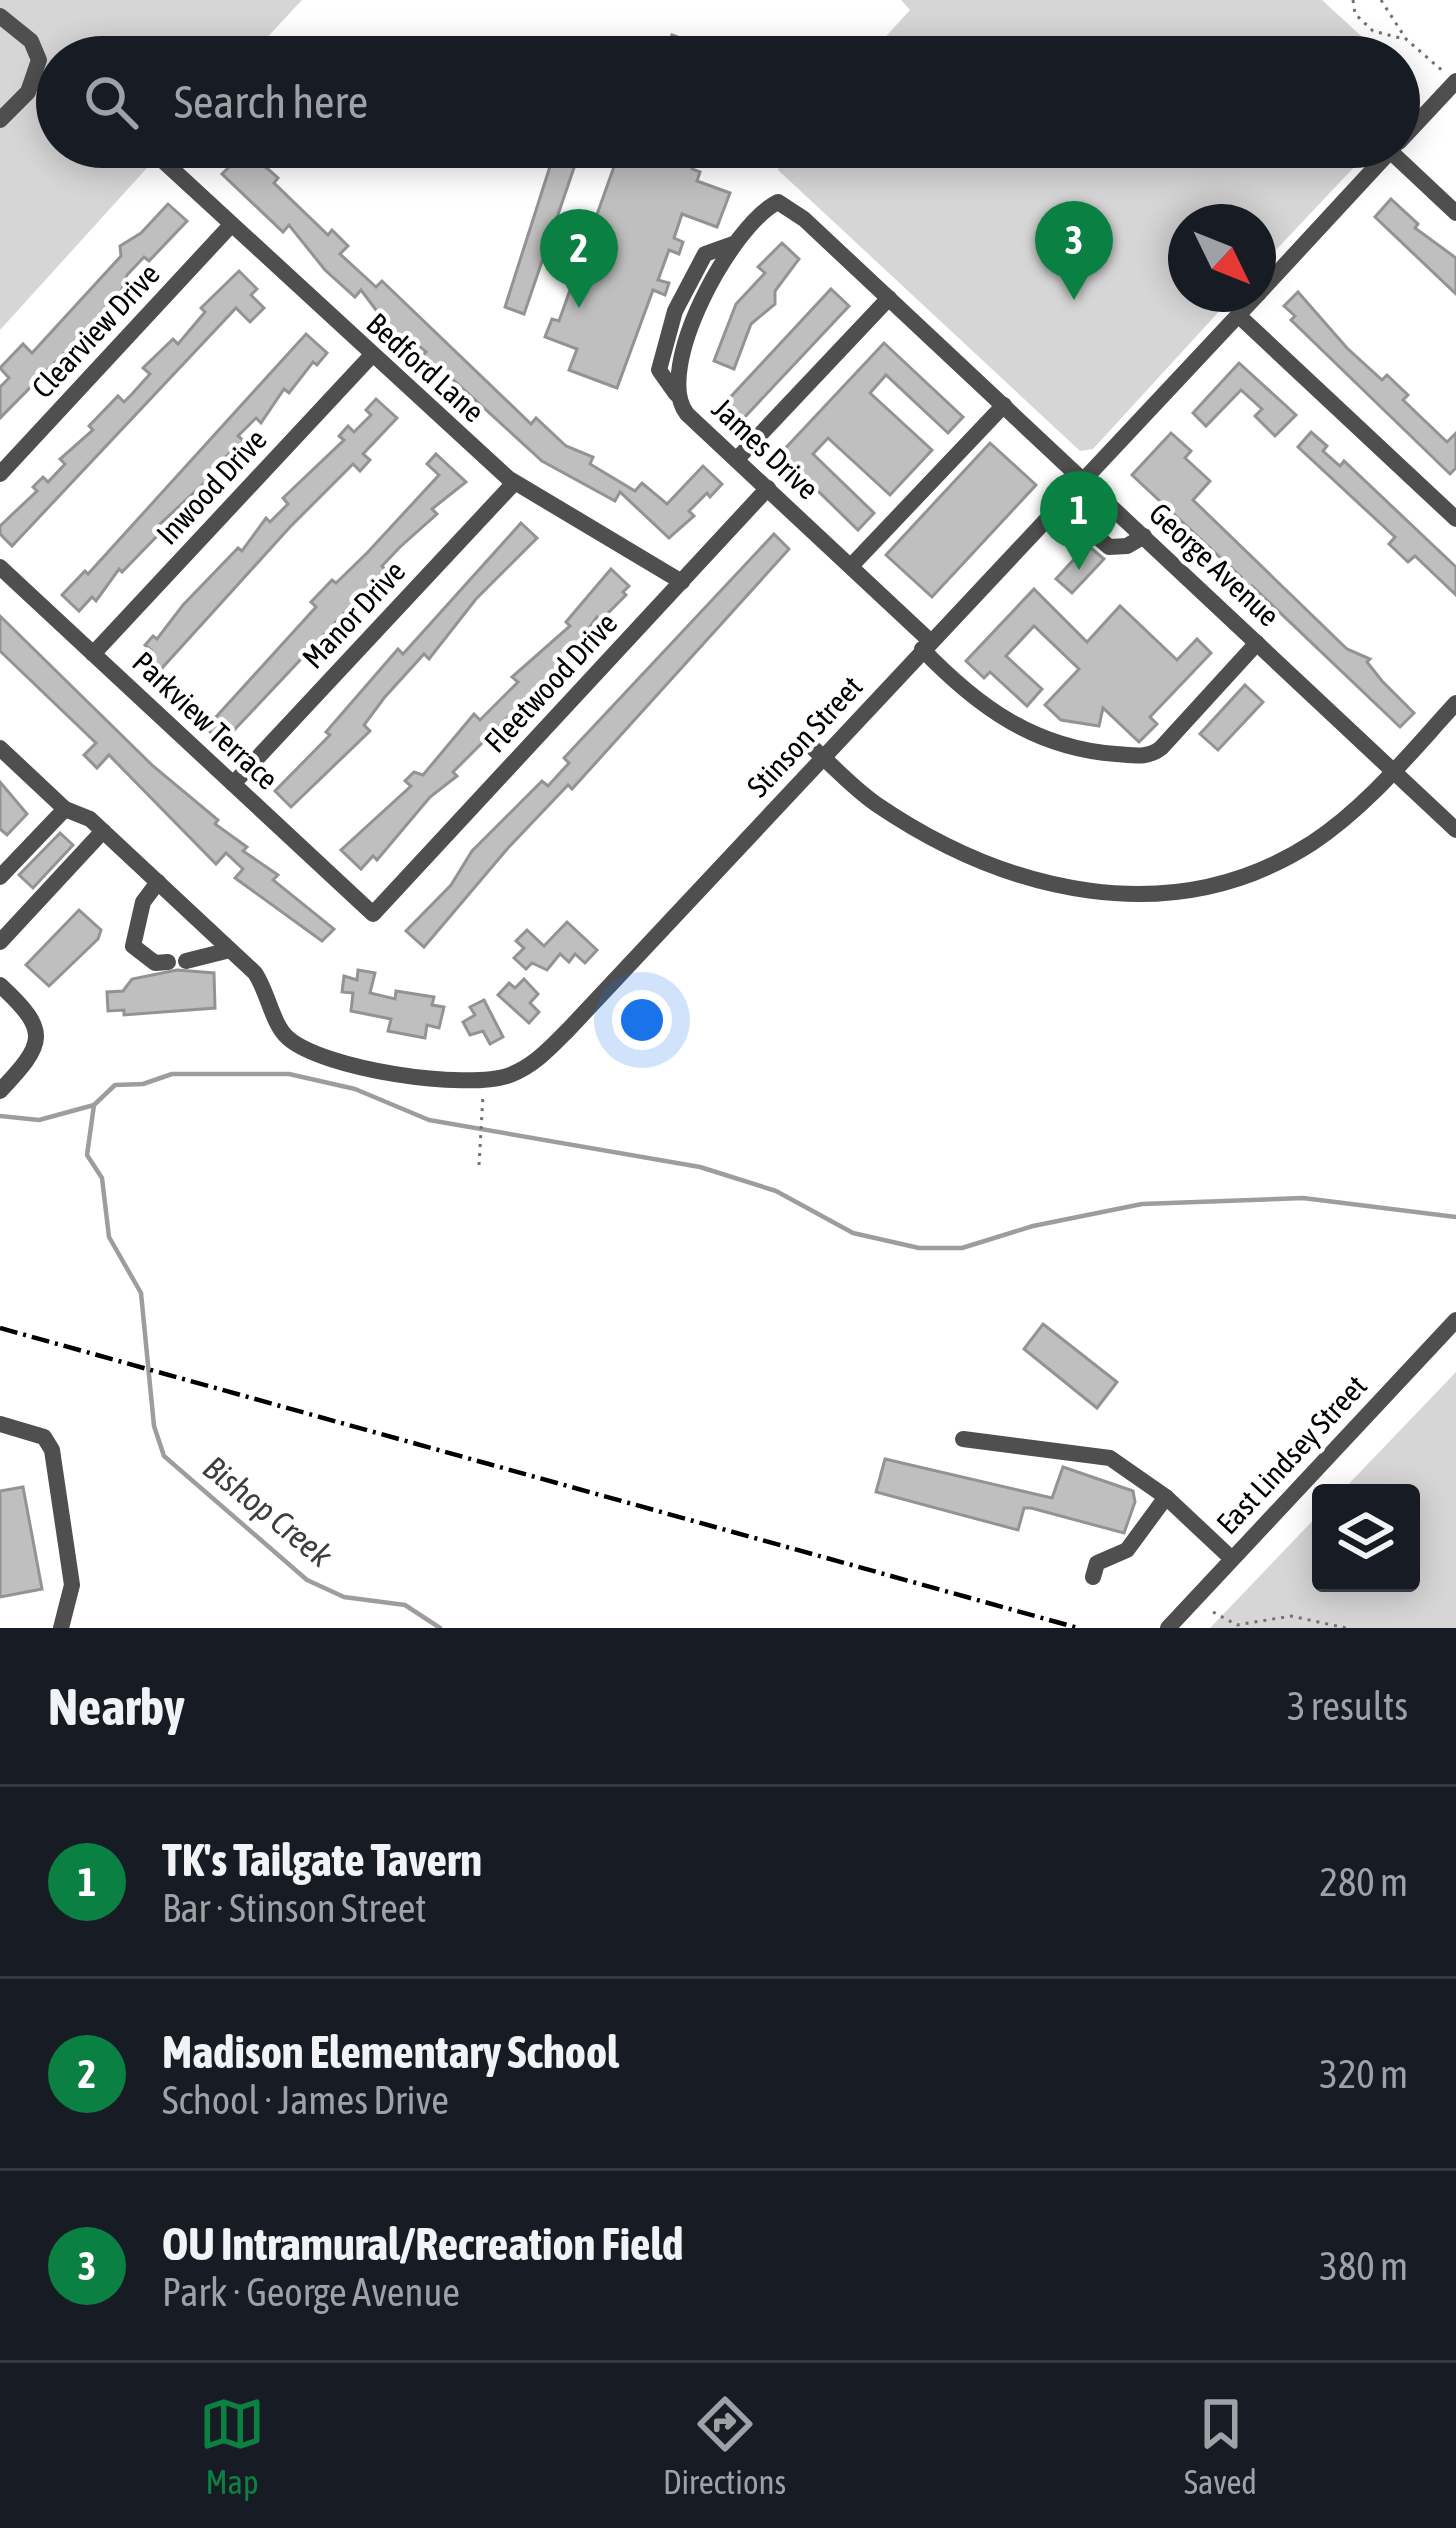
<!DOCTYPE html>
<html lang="en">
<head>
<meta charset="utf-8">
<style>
  body { margin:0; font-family:"Asap Condensed",sans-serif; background:#242831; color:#f1f3f6 }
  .controls { position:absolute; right:36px; bottom:36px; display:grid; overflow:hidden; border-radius:12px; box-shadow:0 6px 30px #0003 }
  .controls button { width:108px; height:108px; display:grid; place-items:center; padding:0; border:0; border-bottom:3px solid #363941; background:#171b24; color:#f1f3f6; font:60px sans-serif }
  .compass { position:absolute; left:1168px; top:204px; width:108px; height:108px; border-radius:50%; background:#171b24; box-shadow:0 6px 30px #0003; rotate:133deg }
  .you { position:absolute; left:642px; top:1020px; width:42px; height:42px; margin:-30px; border:9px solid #fff; border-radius:50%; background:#1a73e8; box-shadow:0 0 0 18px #1a73e833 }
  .badge { display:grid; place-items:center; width:78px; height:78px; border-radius:50%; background:#0b8043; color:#fff; font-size:39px; font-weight:700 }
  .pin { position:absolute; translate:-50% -99px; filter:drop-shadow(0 3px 6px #0008) }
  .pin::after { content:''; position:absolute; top:63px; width:42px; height:36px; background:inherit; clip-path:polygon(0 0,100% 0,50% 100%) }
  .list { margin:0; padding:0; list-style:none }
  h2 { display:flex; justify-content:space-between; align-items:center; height:156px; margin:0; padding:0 48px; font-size:51px }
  h2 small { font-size:39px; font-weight:400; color:#9ea1a6 }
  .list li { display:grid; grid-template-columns:78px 1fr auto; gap:36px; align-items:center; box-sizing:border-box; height:192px; padding:0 48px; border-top:3px solid #363941 }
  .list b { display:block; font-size:45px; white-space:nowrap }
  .list p { margin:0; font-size:39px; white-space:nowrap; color:#9ea1a6 }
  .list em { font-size:39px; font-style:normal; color:#9ea1a6 }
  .icon { flex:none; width:66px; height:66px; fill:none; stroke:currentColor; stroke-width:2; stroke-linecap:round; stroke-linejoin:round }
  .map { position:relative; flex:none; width:1456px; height:1628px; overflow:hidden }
  .search { position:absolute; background:#171b24; box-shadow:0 6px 30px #0003; left:36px; right:36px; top:36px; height:132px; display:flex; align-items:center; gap:30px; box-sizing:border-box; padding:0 42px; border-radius:66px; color:#9ea1a6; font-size:45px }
  .sheet { height:732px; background:#171b24 }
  nav { display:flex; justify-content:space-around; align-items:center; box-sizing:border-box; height:168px; border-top:3px solid #363941; background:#171b24; font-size:33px; color:#9ea1a6 }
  nav a { display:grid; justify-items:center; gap:6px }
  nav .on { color:#0b8043 }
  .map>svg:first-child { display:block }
  .green { fill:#d6d6d6 }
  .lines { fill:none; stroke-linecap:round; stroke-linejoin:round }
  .stream { stroke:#9d9d9d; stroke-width:4.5 }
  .building { fill:#bfbfbf; stroke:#939393; stroke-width:3 }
  .path { stroke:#717171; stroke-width:3; stroke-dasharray:3 6; stroke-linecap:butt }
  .minor { stroke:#4f4f4f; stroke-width:16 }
  .rail { stroke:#000; stroke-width:4.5; stroke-dasharray:18 6 3 6; stroke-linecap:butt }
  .labels { text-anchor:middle; stroke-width:9; stroke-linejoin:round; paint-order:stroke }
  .street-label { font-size:30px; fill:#000; stroke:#fff }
  .water-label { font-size:33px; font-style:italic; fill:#3e3e3e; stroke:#fff }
</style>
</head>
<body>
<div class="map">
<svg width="1456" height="1628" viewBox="0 0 1456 1628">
  <rect width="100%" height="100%" fill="#fff"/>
  <!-- green -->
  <g class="green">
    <path d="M0 0H302L249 57H57V147H166L0 330Z"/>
    <path d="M901 0H1322L1384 57H867L910 10Z"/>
    <path d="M786 147H1373L1258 269V222H1186V294H1235L1093 449 1080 451 778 170Z"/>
    <path d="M1456 1372V1628H1210L1321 1512V1583H1411V1493H1340Z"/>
  </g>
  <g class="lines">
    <!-- stream -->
    <g class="stream">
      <path d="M94 1105 115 1085 143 1084 172 1074H289L355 1089 429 1120 700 1167 776 1191 853 1233 919 1248H962L1033 1226 1142 1204 1303 1198 1456 1217"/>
      <path d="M94 1105 87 1155 102 1178 109 1237 141 1293 154 1426 164 1456 307 1580 344 1597 405 1605 440 1628"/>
      <path d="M0 1116 39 1120 94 1105"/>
    </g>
  </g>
  <!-- building -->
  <g class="building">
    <path d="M672 35 728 56V57H663Z"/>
    <path d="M205 147H240L269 170 278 178 274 183 328 235 332 230 348 246 340 254 376 287 382 281 531 424 536 418 566 446 593 457 590 464 635 491 642 483 667 504 703 466 722 484 710 497 707 493 689 511 694 516 669 538 620 492 615 501 542 461 439 367 435 372 420 358 426 352 409 337 404 342 391 330 361 290 355 297 325 270 289 225 283 232 222 174 228 168Z"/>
    <path d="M621 147H701L692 169 700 172 697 181 730 193 717 227 682 214 674 238 683 242 679 254 669 250 658 280 669 283 665 295 653 290 617 388 569 370 577 349 545 337 552 319 559 321Z"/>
    <path d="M554 154 576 162 524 314 505 307Z"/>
    <path d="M1391 199 1418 224 1415 228 1456 258V294L1375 217Z"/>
    <path d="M168 204 187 221 149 261 144 257 127 275 120 294 93 324 0 418V387L9 378 0 368 23 344 32 353 121 256 120 246 141 233Z"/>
    <path d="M782 243 799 259 775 291V304L751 324 734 369 714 361 736 304 765 273 758 267Z"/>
    <path d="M239 271 257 289 251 295 264 308 250 322 236 308 12 546 0 534V526L37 491 33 487 43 477 48 482 65 464 60 459 93 430 89 426 118 396 124 402 132 394 150 374 143 368 173 339 178 344 205 312 201 308Z"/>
    <path d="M831 289 849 306 740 422 723 405Z"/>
    <path d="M1298 292 1347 348 1382 380 1387 375 1408 395 1403 400 1447 442 1456 433V468L1450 474 1291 320 1295 316 1284 306Z"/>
    <path d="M306 334 327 353 317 365 313 362 289 393 284 389 261 423 256 418 238 436 244 441 215 466 218 470 158 526 162 531 122 572 119 569 96 601 92 597 79 611 62 595 85 571 88 574Z"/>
    <path d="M884 343 963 417 948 433 886 375 870 393 932 450 890 495 828 438 813 454 874 513 858 530 780 454Z"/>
    <path d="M1239 363 1296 415 1275 436 1255 416 1262 409 1241 390 1206 426 1193 413Z"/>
    <path d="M376 399 397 418 363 454 370 460 360 471 353 464 290 527 153 678 139 664 151 650 145 645 153 636 157 639 183 605 238 548 242 551 266 518 270 522 288 504 283 498 344 440 339 436 348 426 354 432 371 415 366 410Z"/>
    <path d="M1311 432 1327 446 1323 451 1340 466 1344 461 1456 567V595L1415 556 1408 562 1389 544 1395 537 1298 447Z"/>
    <path d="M1171 433 1191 451 1185 458 1210 481 1193 500 1347 649 1370 659 1367 662 1382 681 1414 713 1400 727 1252 586 1247 591 1237 581 1241 577 1132 475Z"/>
    <path d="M990 443 1036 485 932 597 886 555Z"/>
    <path d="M436 454 466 482 432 509 437 514 400 547 382 566 385 570 222 743 206 728 316 607 311 602 332 580 336 583 367 553 439 475 427 464Z"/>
    <path d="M521 523 537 538 476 599 429 659 424 654 384 698 364 725 370 731 291 807 275 791 330 735 326 732 398 649 403 654Z"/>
    <path d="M774 534 789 549 572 789 568 785 508 848 424 947 406 931 451 885 472 851 542 781 548 786 569 763 564 758Z"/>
    <path d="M1074 534 1104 559 1072 593 1056 579 1078 555 1066 543Z"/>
    <path d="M611 569 629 586 623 592 626 595 601 620 597 617 571 654 453 772 457 776 430 797 377 860 373 856 361 869 341 850 411 786 405 781 414 772 423 775 474 714 480 720 518 682 512 677 570 626 566 622Z"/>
    <path d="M1034 589 1087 642 1120 606 1177 660 1197 639 1211 653 1150 717 1157 724 1139 742 1103 708 1099 726 1061 720 1045 705 1079 669 1034 626 1006 656 1042 689 1027 706 990 672 984 678 966 661Z"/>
    <path d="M0 616 153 766 218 820 215 824 247 847 243 851 278 875 273 880 334 929 322 941 235 878 243 869 226 853 216 864 109 755 97 768 84 755 96 743 0 651Z"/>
    <path d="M1245 685 1263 702 1218 750 1200 734Z"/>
    <path d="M0 782 27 814 7 835 0 829Z"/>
    <path d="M60 833 73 845 33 888 19 875Z"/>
    <path d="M79 910 101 930 98 939 49 986 26 965Z"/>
    <path d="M567 922 597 950 585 963 575 954 569 962 560 954 547 970 532 963 526 969 514 958 524 948 516 941 527 930 544 946Z"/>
    <path d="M177 970 214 973 215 1008 124 1015V1010L108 1011 107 992 123 991 132 979Z"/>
    <path d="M358 970 375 973 370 993 395 999 396 991 434 997 432 1005 444 1007 439 1028 427 1025 425 1038 388 1031 391 1019 351 1011 353 993 342 992 344 976 357 980Z"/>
    <path d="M524 979 538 994 530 1003 539 1012 529 1023 498 995 509 983 515 988Z"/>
    <path d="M484 1000 503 1037 490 1044 483 1031 470 1035 463 1022 475 1015 470 1007Z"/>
    <path d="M1043 1324 1117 1382 1097 1408 1024 1349Z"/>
    <path d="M885 1459 1052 1498 1063 1467 1133 1491 1135 1502 1124 1533 1031 1508H1024L1018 1530 876 1492Z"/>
    <path d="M23 1487 42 1589 0 1597V1491Z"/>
  </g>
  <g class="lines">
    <!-- path -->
    <g class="path">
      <path d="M1353 0 1355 14 1373 31 1404 39"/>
      <path d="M1381 0 1406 39 1445 73"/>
      <path d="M479 1165 483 1095"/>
      <path d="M1213 1612 1237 1625 1291 1616 1346 1628"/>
    </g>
    <!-- minor -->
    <g class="minor">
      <path d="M0 16 31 41 39 60 28 92 0 120"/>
      <path d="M1399 142 1456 81"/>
      <path d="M1390 151 1456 213"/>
      <path d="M160 158 508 478 682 582"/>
      <path d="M1258 294 1394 147"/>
      <path d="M1238 315 1456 519"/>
      <path d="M676 394 659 370 675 311 705 254 733 244"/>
      <path d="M737 459 889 298"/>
      <path d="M0 474 231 225"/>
      <path d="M1060 504 1109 547 1127 546 1144 536"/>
      <path d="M851 566 1004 405"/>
      <path d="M0 567 373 914 768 488"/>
      <path d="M930 641 687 414C652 370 732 224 778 202L804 219 1456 830"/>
      <path d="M922 649C977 706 1034 748 1116 754 1133 755 1147 759 1161 748L1257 643"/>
      <path d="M93 654 371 356"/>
      <path d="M0 748 65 809 90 819 255 973C268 992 272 1024 288 1038 323 1069 465 1091 510 1075 534 1066 550 1048 568 1030L1258 294"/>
      <path d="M814 749C834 767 853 788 876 804 1005 892 1171 934 1312 843 1368 806 1411 752 1456 703"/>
      <path d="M233 784 514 483"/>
      <path d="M0 877 65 809"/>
      <path d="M158 882 143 902 133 946 155 963 168 962"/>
      <path d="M0 942 103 831"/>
      <path d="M186 961 230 950"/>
      <path d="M0 985C51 1032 45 1043 0 1091"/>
      <path d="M0 1424 44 1437 52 1450 72 1585 61 1628"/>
      <path d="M963 1439 1110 1458 1166 1497 1232 1559"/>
      <path d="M1093 1577 1097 1563 1127 1550 1166 1497"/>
      <path d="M1168 1628 1456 1320"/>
    </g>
    <!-- rail -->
    <path class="rail" d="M0 1328 1078 1628"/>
  </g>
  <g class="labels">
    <!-- street labels -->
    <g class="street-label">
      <text transform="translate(96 331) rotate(-47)" y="10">Clearview Drive</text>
      <text transform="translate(425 368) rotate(42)" y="10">Bedford Lane</text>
      <text transform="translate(765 449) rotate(43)" y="10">James Drive</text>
      <text transform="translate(212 487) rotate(-47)" y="10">Inwood Drive</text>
      <text transform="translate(1214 565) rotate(43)" y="10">George Avenue</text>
      <text transform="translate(354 615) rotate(-47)" y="10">Manor Drive</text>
      <text transform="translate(551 683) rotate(-47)" y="10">Fleetwood Drive</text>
      <text transform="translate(205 721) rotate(43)" y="10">Parkview Terrace</text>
      <text transform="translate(805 737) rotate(-47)" y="10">Stinson Street</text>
      <text transform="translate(1292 1455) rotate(-47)" y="10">East Lindsey Street</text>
    </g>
    <!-- water labels -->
    <g class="water-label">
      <text transform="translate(268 1511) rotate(39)" y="12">Bishop Creek</text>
    </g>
  </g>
</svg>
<div class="controls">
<button><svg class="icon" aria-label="layers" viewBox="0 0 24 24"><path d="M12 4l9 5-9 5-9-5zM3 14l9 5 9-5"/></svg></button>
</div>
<svg class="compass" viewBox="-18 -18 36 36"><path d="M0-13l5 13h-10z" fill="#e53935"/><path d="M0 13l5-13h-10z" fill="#9ea1a6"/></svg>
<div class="you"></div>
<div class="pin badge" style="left:1079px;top:570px">1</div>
<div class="pin badge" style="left:579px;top:308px">2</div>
<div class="pin badge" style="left:1074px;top:300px">3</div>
<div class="search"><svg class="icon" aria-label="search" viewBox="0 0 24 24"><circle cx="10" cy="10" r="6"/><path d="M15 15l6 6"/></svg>Search here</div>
</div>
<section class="sheet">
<h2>Nearby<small>3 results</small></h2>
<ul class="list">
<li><span class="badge">1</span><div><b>TK's Tailgate Tavern</b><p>Bar · Stinson Street</p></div><em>280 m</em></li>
<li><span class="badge">2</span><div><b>Madison Elementary School</b><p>School · James Drive</p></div><em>320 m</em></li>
<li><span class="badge">3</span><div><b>OU Intramural/Recreation Field</b><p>Park · George Avenue</p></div><em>380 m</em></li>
</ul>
</section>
<nav>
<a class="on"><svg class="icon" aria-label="map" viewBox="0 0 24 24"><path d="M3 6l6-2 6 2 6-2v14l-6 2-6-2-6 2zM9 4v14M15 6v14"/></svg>Map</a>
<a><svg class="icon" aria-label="directions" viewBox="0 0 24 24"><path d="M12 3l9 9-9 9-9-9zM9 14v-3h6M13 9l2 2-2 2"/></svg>Directions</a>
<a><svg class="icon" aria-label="saved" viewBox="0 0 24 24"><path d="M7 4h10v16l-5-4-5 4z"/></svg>Saved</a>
</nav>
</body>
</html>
